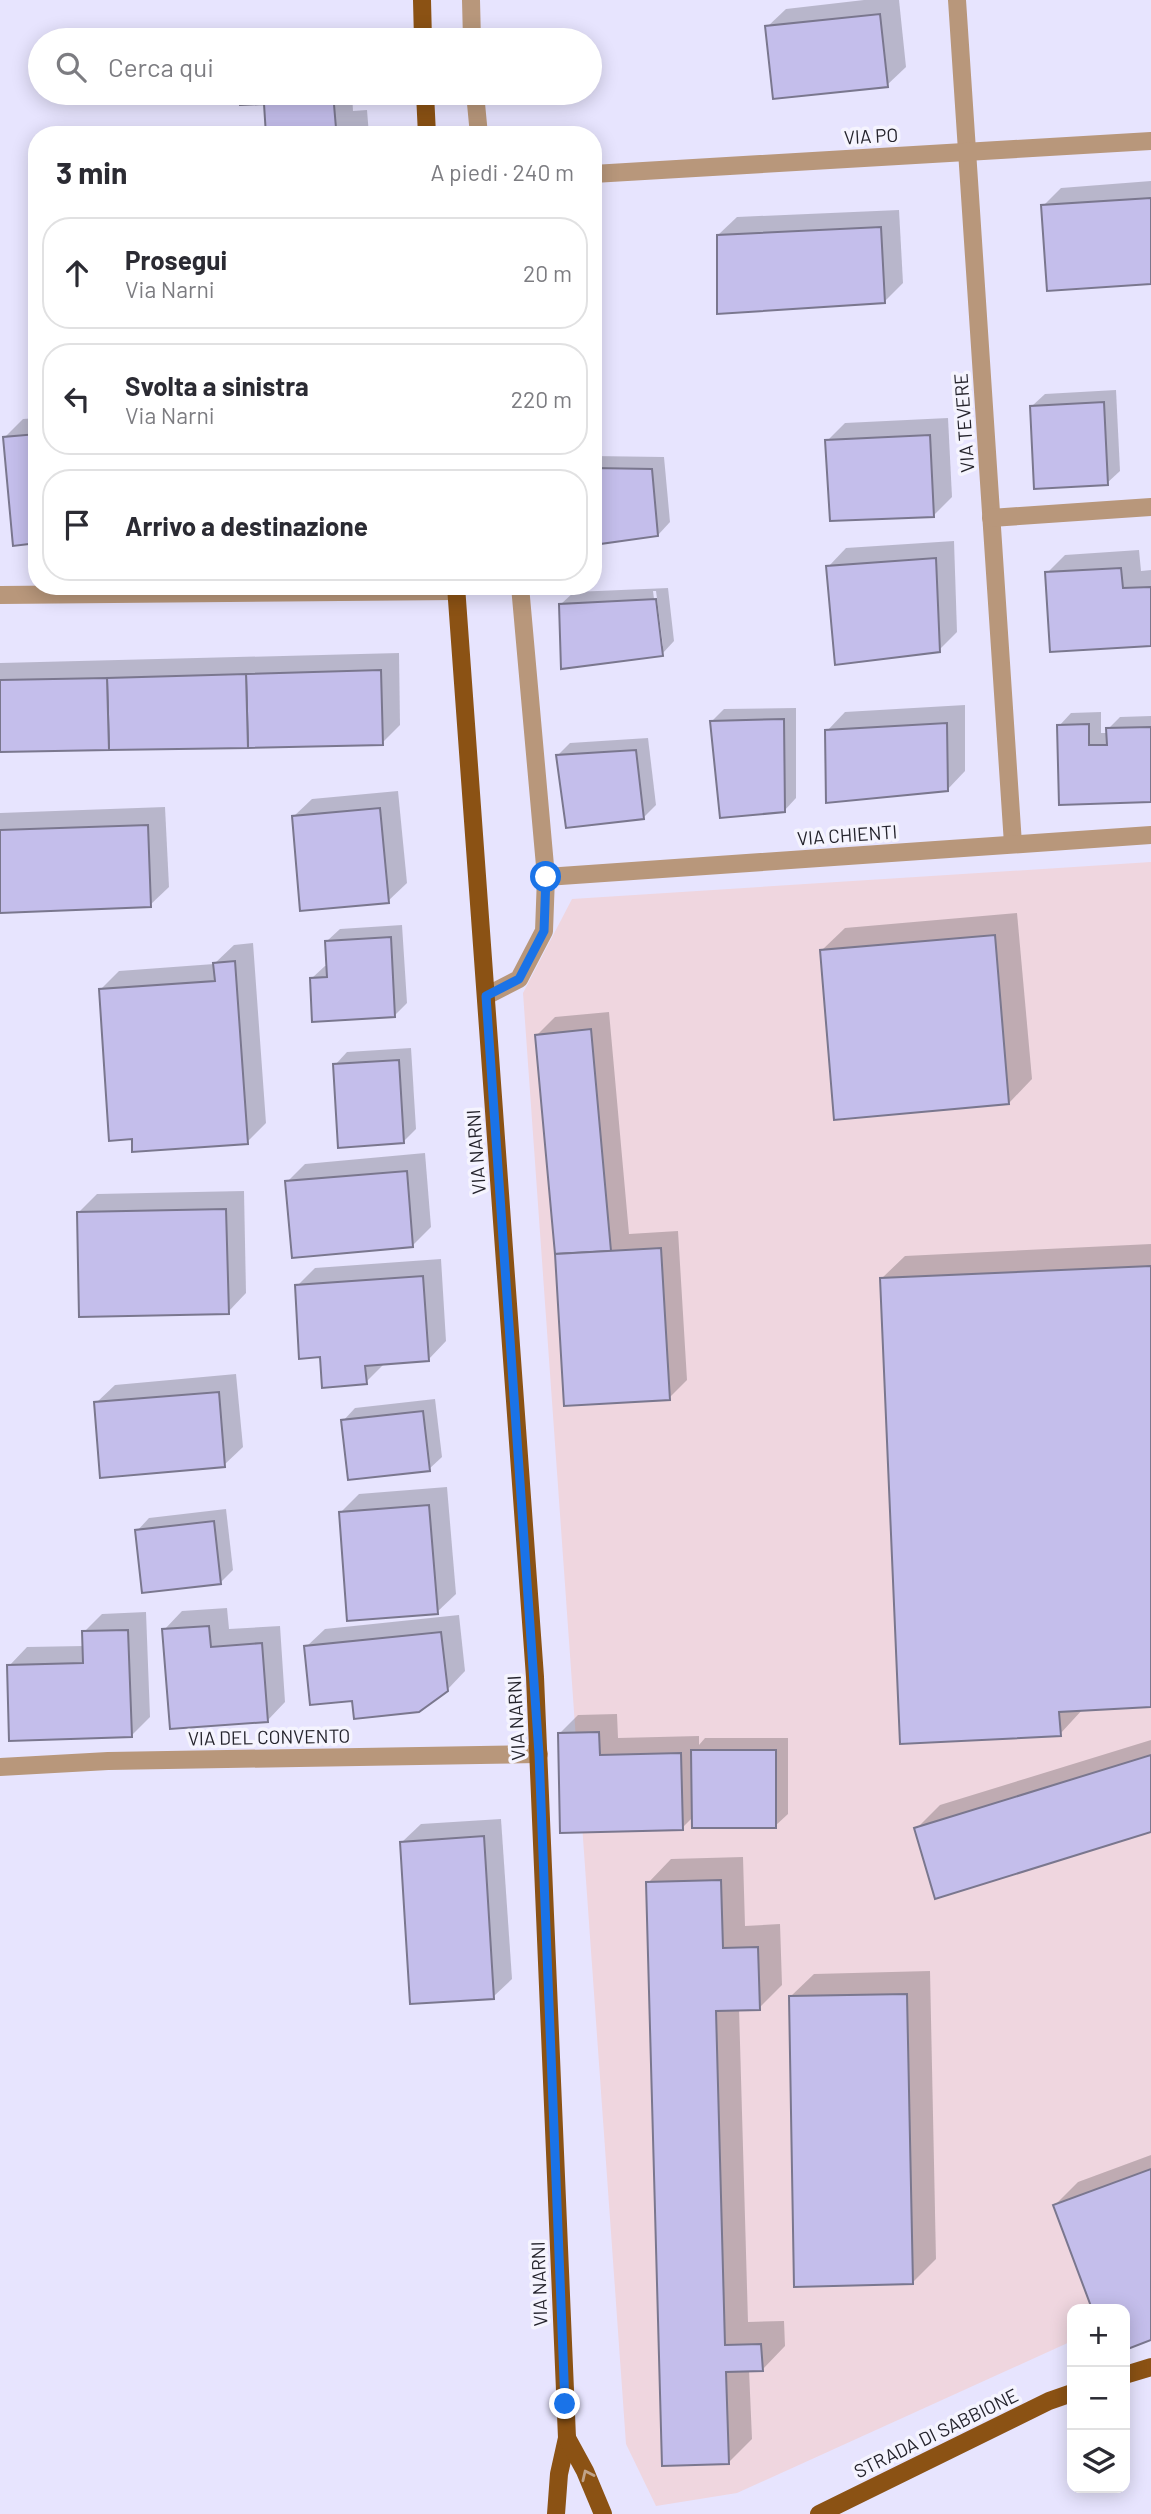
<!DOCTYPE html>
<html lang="it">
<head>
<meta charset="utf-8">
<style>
  body { margin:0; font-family:Barlow,sans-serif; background:#f7f7f7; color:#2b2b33 }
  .controls { position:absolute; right:21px; bottom:21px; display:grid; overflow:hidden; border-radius:14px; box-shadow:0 4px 18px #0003 }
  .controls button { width:63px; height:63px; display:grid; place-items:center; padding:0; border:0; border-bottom:2px solid #e1e1e2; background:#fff; color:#2b2b33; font:35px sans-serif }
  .stop { position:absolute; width:21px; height:21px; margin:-16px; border:5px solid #1a73e8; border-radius:50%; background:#fff }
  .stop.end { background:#1a73e8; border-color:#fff; box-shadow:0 2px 7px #0008 }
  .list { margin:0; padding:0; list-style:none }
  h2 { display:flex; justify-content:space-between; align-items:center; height:91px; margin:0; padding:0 28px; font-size:30px }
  h2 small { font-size:23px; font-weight:400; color:#7c7c81 }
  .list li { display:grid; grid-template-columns:46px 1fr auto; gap:21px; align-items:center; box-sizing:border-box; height:112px; margin:0 14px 14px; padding:0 14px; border:2px solid #e1e1e2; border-radius:28px }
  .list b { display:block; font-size:26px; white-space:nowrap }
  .list p { margin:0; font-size:23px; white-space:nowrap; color:#7c7c81 }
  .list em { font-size:23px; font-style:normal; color:#7c7c81 }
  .icon { flex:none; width:38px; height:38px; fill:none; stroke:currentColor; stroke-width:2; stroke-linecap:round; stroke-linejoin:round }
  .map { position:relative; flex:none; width:1151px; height:2514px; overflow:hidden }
  .search { position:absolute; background:#fff; box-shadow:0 4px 18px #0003; left:28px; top:28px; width:574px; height:77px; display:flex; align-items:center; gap:18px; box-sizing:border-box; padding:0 24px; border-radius:38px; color:#7c7c81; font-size:26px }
  .panel { position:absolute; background:#fff; box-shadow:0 4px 18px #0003; left:28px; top:126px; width:574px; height:469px; border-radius:28px }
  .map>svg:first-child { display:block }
  .industrial { fill:#efd6df }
  .shadow { fill:#0003; fill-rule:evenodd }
  .building { fill:#c4beeb; stroke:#7a778e; stroke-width:2 }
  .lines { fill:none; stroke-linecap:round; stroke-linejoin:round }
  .minor { stroke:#b8977b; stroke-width:18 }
  .major { stroke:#8b5214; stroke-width:18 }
  .oneway { stroke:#c0a389 }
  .route { stroke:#1a73e8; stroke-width:9 }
  .labels { text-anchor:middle; stroke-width:7; stroke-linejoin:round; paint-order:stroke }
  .street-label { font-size:19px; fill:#25242d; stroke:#f5f4fe }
</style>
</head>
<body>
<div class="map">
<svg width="1151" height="2514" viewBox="0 0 1151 2514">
  <rect width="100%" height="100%" fill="#e7e4fe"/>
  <!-- industrial -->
  <path class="industrial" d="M1151 862V2308L1125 2317V2309H1072V2341L737 2493 656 2506 626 2444 523 993 572 899Z"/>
  <!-- shadow -->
  <g class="shadow">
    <path d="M864 0H899L906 67 887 85 767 27 786 9Z"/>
    <path d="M240 93H352L353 111 367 110 369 135H268L266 102 241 103Z"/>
    <path d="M1151 181V282L1043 206 1061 188Z"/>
    <path d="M899 210 903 283 885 301 718 235 737 217Z"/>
    <path d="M1116 390 1120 471 1107 483 1032 406 1045 394Z"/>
    <path d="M37 418V542L4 438 23 419Z"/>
    <path d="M948 418 952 497 934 515 827 441 845 423Z"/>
    <path d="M593 456 664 457 670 522 658 535 593 544Z"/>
    <path d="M954 541 957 632 939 650 828 567 846 548Z"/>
    <path d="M1139 550 1141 571 1151 570V644L1047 573 1065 555Z"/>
    <path d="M668 588 674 641 662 654 561 604 574 592ZM653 591H656L663 646H660Z"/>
    <path d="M399 653 400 725 382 743 0 751V663Z"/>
    <path d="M965 705V771L947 790 827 731 845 712Z"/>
    <path d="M796 708V798L784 811 711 722 724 709Z"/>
    <path d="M1101 712V733H1108V729L1120 717 1151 716V800L1059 726 1071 713Z"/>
    <path d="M648 738 656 805 643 818 558 755 570 743Z"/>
    <path d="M398 791 407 883 388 901 293 817 312 799Z"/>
    <path d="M165 807 169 887 150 905 0 911V813Z"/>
    <path d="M1017 913 1032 1079 1009 1103 821 951 845 928Z"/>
    <path d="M402 925 407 1003 395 1015 312 978 325 966H328L327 941 340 929Z"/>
    <path d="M253 943 266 1123 247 1142 133 1137 101 989 119 971 214 964 234 945Z"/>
    <path d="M609 1012 629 1234 678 1231 687 1380 669 1398 557 1254 537 1035 555 1017Z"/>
    <path d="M411 1048 416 1129 403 1142 335 1065 347 1052Z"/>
    <path d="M425 1153 431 1227 412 1246 287 1182 305 1164Z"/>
    <path d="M244 1191 246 1293 228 1312 79 1212 97 1194Z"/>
    <path d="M1151 1244V1705L1083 1709 1060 1734 881 1279 905 1256Z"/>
    <path d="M441 1259 446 1341 428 1360 384 1364 366 1382 322 1355 297 1286 315 1268Z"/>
    <path d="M236 1374 243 1447 224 1465 96 1403 115 1385Z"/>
    <path d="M435 1399 442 1457 429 1469 343 1421 355 1408Z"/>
    <path d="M447 1487 456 1594 437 1612 340 1513 359 1494Z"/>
    <path d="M226 1509 233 1570 220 1583 137 1531 149 1518Z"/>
    <path d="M227 1608 229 1629 280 1626 285 1702 267 1721 164 1630 182 1611Z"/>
    <path d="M146 1612 150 1717 131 1736 9 1666 27 1647 84 1646V1632L102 1614Z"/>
    <path d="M459 1615 465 1671 447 1690 354 1699 306 1647 325 1629Z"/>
    <path d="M617 1714 618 1738 699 1736V1745L705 1738H788V1814L775 1826 693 1817 682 1828 559 1734 578 1715Z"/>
    <path d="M1151 1740V1830L916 1829 940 1805Z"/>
    <path d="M501 1819 512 1979 493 1997 402 1842 421 1824Z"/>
    <path d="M743 1857 745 1926 780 1924 782 1985 759 2008H739L748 2322 784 2321 785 2346 762 2370H749L752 2439 728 2463 648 1883 671 1859Z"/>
    <path d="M930 1971 936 2259 912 2283 790 1997 814 1974Z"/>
    <path d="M1151 2155V2338L1125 2348V2309H1094L1055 2205 1078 2182Z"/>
  </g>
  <!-- building -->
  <g class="building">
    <path d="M880 14 888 87 773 99 765 26Z"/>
    <path d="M239 93H333L336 128H350V135H266L264 104 240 105Z"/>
    <path d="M1151 198V284L1047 291 1041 205Z"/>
    <path d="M881 227 885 303 717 314V235Z"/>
    <path d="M1104 402 1108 485 1034 489 1030 406Z"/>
    <path d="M37 434V543L13 546 3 437Z"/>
    <path d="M930 435 934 517 830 521 825 440Z"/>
    <path d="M593 468 652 469 658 536 593 545Z"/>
    <path d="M936 558 940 652 835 665 826 566Z"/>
    <path d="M1121 568 1123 588 1151 587V646L1050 652 1045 572Z"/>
    <path d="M656 599 663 656 561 669 559 604Z"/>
    <path d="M381 670 383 745 248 748 246 674Z"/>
    <path d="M246 674 248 748 109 750 107 678Z"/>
    <path d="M107 678 109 750 0 752V680Z"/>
    <path d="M784 719 785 812 720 818 710 721Z"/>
    <path d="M947 723 948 791 826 803 825 730Z"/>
    <path d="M1089 724V745H1107L1106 728 1151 727V802L1059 805 1057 725Z"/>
    <path d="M636 750 644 819 566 828 556 755Z"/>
    <path d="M380 808 389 903 300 911 292 816Z"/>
    <path d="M148 825 151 907 0 913V830Z"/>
    <path d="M995 935 1009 1104 834 1120 820 950Z"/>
    <path d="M391 937 395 1017 312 1022 310 978 327 977 325 941Z"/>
    <path d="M235 961 248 1144 132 1152V1139L109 1141 99 989 215 981 213 963Z"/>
    <path d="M591 1029 611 1251 555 1254 535 1035Z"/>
    <path d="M399 1060 404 1143 338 1148 333 1064Z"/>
    <path d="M407 1171 413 1247 292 1258 285 1181Z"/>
    <path d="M226 1209 229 1314 79 1317 77 1212Z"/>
    <path d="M661 1248 670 1400 564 1406 555 1254Z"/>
    <path d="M1151 1266V1707L1059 1712 1061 1736 900 1744 880 1278Z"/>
    <path d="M423 1276 429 1361 365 1366 367 1384 322 1388 320 1357 299 1359 295 1285Z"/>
    <path d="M219 1392 225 1467 100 1478 94 1402Z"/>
    <path d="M423 1411 430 1471 348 1480 341 1420Z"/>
    <path d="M429 1505 438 1614 347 1621 339 1512Z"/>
    <path d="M214 1521 221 1584 142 1593 135 1530Z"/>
    <path d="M209 1626 211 1647 262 1643 268 1722 170 1729 162 1629Z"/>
    <path d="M128 1630 132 1737 9 1741 7 1665 83 1663 82 1631Z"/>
    <path d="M441 1632 448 1691 419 1712 354 1719 352 1701 310 1705 304 1646Z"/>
    <path d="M599 1732 600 1755 681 1753 683 1830 560 1833 558 1733Z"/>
    <path d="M691 1750H776V1828H692Z"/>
    <path d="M1151 1755V1832L935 1899 914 1828Z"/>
    <path d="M484 1836 494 1999 410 2004 400 1842Z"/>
    <path d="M721 1880 723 1948 758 1947 760 2010 716 2011 725 2345 761 2344 763 2371 726 2372 729 2464 662 2466 646 1882Z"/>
    <path d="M907 1994 913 2284 794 2287 789 1996Z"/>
    <path d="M1151 2169V2340L1125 2350V2309H1092L1053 2205Z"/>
  </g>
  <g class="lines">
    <!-- minor -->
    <g class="minor">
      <path d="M471 0 472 40"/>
      <path d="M957 0 1013 844"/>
      <path d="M475 93 479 135"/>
      <path d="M593 174 1151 141"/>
      <path d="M991 518 1151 507"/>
      <path d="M0 595 456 591"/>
      <path d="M546 877 1151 835"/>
      <path d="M486 996 519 979 544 931 546 877 520 586"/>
      <path d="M0 1767 108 1761 539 1754"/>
    </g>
    <!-- major -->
    <g class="major">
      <path d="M422 0 423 40"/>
      <path d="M425 93 427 135"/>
      <path d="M456 586 535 1677 567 2438 559 2474 556 2514"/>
      <path d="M1125 2375 1151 2367"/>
      <path d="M567 2438 585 2471 603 2514"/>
      <path d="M819 2514 1049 2401 1072 2393"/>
    </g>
  </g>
  <!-- one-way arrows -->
  <defs><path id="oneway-chevron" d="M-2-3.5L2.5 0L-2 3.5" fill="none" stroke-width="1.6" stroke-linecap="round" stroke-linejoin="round" transform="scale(1.75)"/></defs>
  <use class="oneway" href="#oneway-chevron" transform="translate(587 2475) rotate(-115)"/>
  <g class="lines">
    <!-- route -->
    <path class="route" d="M546 877 544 931 519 979 486 996 539 1754 565 2404"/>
  </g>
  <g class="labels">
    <!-- street labels -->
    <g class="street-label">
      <text transform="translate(871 136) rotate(-3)" y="7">VIA PO</text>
      <text transform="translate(964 423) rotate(-94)" y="7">VIA TEVERE</text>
      <text transform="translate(847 835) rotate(-4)" y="7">VIA CHIENTI</text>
      <text transform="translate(476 1152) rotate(-94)" y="7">VIA NARNI</text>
      <text transform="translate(516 1718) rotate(-93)" y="7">VIA NARNI</text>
      <text transform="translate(269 1737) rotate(-1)" y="7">VIA DEL CONVENTO</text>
      <text transform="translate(539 2284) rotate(-92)" y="7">VIA NARNI</text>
      <text transform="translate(936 2433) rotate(-26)" y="7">STRADA DI SABBIONE</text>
    </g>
  </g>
</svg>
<div class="controls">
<button>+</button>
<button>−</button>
<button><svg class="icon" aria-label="layers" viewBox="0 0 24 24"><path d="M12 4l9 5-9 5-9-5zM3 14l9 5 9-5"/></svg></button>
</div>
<div class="stop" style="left:546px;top:877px"></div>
<div class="stop end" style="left:565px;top:2404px"></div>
<div class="search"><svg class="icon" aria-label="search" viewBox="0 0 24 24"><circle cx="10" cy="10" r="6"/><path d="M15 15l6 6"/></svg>Cerca qui</div>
<section class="panel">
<h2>3 min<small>A piedi · 240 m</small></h2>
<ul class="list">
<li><svg class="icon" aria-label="ahead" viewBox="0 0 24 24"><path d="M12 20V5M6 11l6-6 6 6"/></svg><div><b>Prosegui</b><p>Via Narni</p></div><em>20 m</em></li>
<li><svg class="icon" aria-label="left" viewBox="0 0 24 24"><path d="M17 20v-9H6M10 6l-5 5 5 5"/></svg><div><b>Svolta a sinistra</b><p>Via Narni</p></div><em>220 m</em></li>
<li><svg class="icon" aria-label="arrive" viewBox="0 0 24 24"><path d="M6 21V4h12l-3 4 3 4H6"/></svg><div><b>Arrivo a destinazione</b></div></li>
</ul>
</section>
</div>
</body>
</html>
